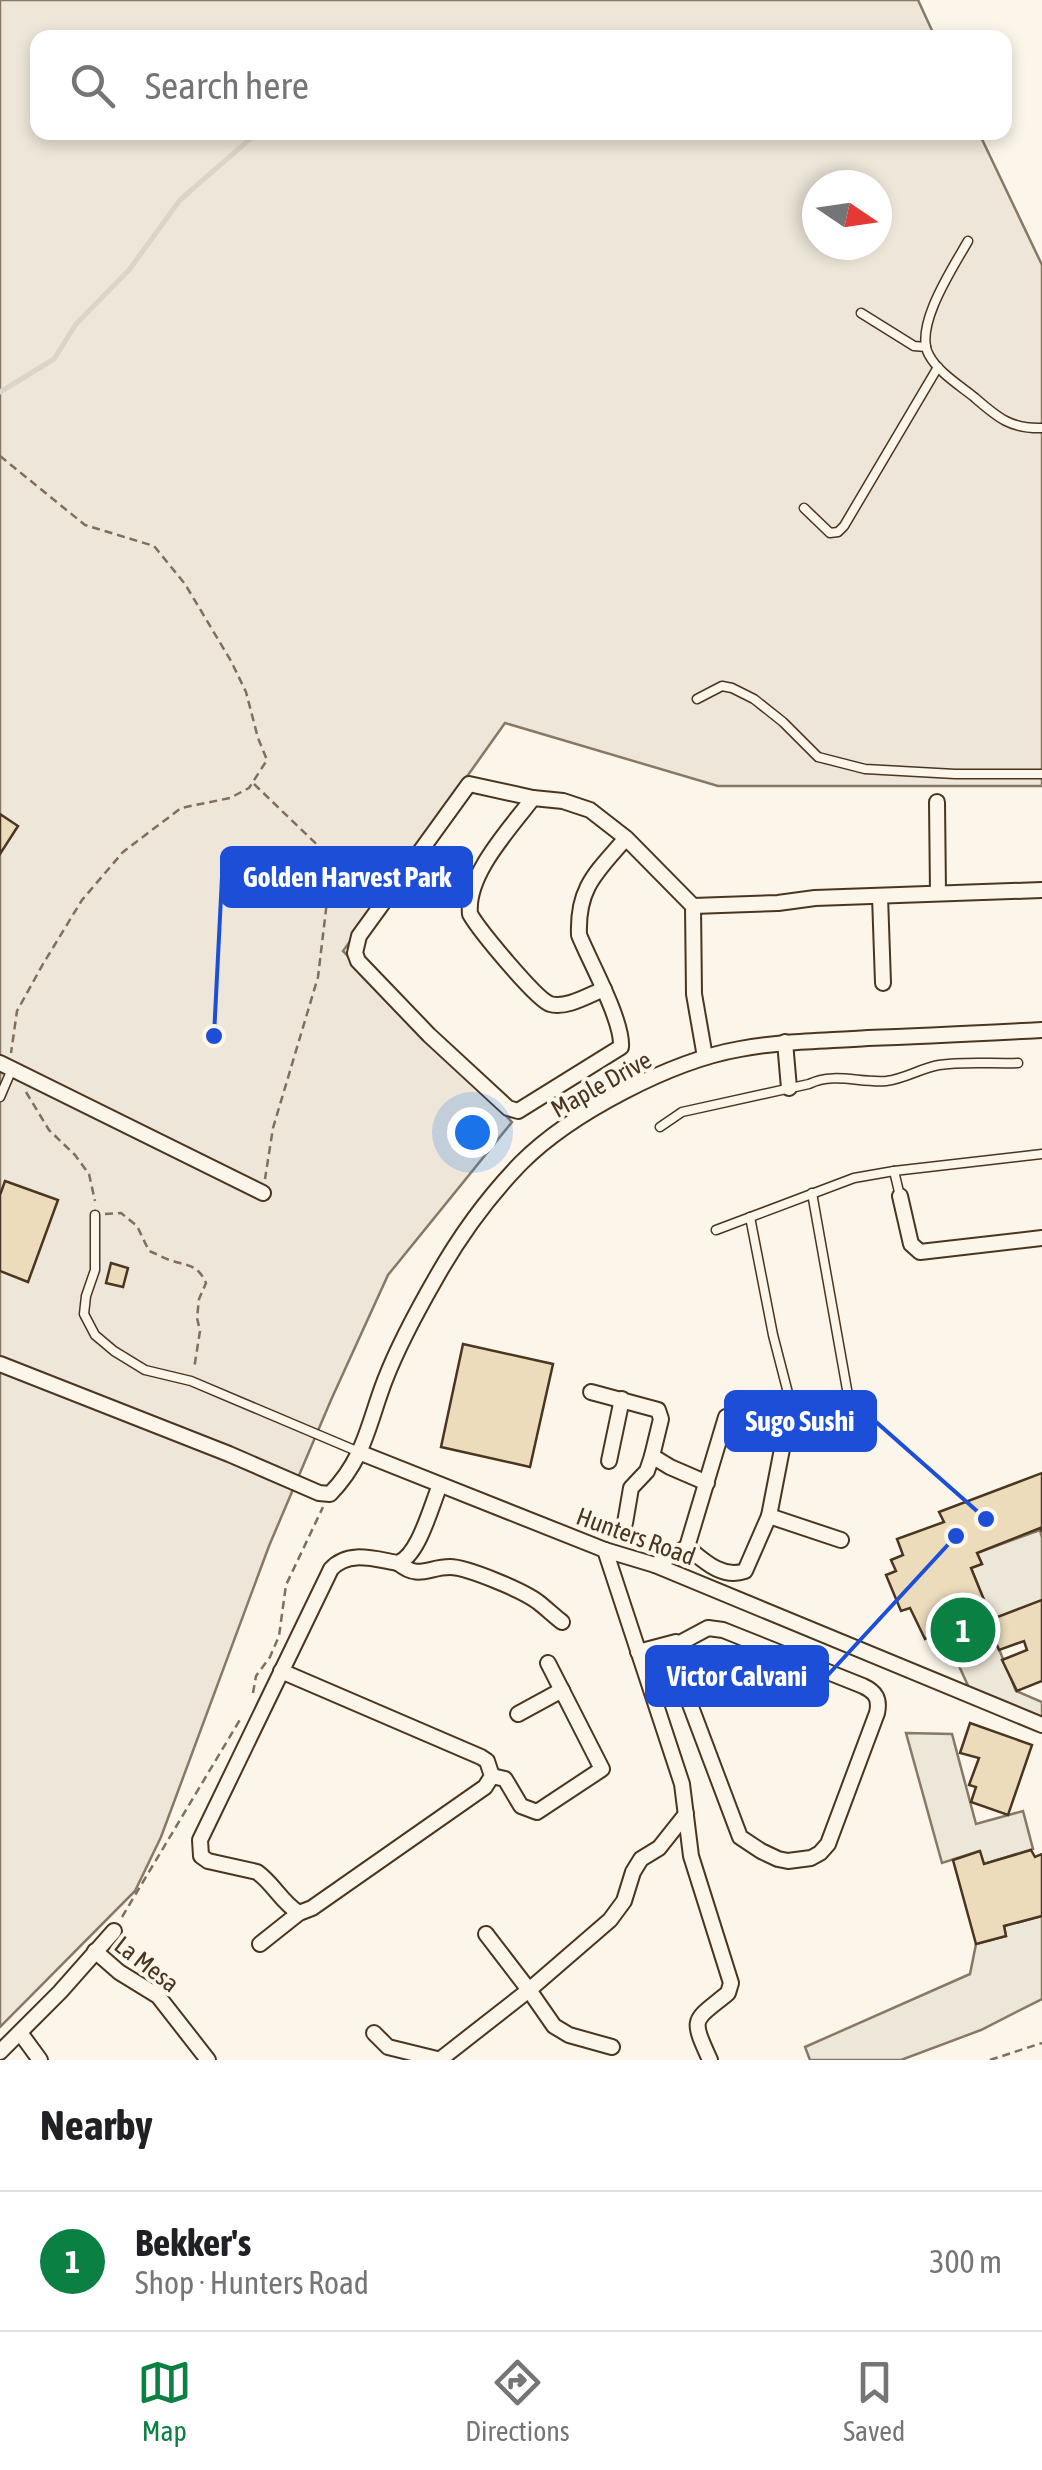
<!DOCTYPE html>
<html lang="en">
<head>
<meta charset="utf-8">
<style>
  body { margin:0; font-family:"Asap Condensed",sans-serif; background:#f6f6f6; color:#202124 }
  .compass { position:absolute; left:802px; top:170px; width:90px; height:90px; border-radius:50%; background:#fff; box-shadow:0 5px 15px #0003; rotate:103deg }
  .you { position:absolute; left:472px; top:1132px; width:35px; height:35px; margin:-25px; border:8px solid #fff; border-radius:50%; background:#1a73e8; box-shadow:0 0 0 15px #1a73e833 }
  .badge { display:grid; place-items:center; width:65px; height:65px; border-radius:50%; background:#0b8043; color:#fff; font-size:32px; font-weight:700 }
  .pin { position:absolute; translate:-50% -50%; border:5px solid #fff; box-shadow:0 2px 10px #0006 }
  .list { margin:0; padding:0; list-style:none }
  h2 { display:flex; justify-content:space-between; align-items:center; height:130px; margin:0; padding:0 40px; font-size:42px }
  h2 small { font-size:32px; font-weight:400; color:#757577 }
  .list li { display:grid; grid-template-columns:65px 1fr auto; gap:30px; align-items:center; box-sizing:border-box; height:140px; padding:0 40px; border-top:2px solid #e0e0e0 }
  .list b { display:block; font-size:38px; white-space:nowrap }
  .list p { margin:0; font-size:32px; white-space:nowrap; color:#757577 }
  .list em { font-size:32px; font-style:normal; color:#757577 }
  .icon { flex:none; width:55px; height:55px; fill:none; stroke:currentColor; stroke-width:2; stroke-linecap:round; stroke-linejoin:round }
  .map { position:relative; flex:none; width:1042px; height:2060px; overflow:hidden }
  .search { position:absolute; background:#fff; box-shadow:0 5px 15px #0003; left:30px; right:30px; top:30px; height:110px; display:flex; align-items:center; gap:25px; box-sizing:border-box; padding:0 35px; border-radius:20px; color:#757577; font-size:38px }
  .sheet { height:270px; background:#fff }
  nav { display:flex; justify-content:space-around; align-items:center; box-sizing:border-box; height:140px; border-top:2px solid #e0e0e0; background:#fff; font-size:28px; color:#757577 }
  nav a { display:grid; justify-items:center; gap:5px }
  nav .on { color:#0b8043 }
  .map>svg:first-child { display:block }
  .park { fill:#ede6d9; stroke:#887966; stroke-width:2.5; fill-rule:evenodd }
  .parking { fill:#ede7d9; stroke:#887966; stroke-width:2.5 }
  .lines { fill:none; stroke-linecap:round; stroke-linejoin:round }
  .stream { stroke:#dcd4c6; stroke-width:5 }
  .building { fill:#ecdcbc; stroke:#4a3520; stroke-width:2.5 }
  .lane-casing { stroke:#4a3520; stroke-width:11 }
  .street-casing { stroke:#4a3520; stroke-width:18 }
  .path { stroke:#7f6f5c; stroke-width:2.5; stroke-dasharray:8 5; stroke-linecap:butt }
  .lane { stroke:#fbf6e9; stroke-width:8 }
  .street { stroke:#fbf6e9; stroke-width:14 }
  .labels { text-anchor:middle; stroke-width:8; stroke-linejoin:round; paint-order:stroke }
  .street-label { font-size:25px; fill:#4a3520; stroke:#fbf6e9 }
  .leader { fill:none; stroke:#1d4ed8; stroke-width:4 }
  .callout-dot { fill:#1d4ed8; stroke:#fbf6e9; stroke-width:4 }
  .callout { fill:#1d4ed8; stroke:#1d4ed8; stroke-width:4 }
  .callout-label { font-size:28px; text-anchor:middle; font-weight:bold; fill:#fff }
</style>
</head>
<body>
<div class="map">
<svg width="1042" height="2060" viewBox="0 0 1042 2060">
  <rect width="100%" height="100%" fill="#fbf6e9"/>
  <!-- park -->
  <path class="park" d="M0 0H918L935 37 38 38V132L979 133 1042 265V786H718L505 723 343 951 512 1122 388 1275 331 1400 269 1546 161 1837 135 1891 0 2027ZM817 185H877V245H817Z"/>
  <!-- parking -->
  <g class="parking">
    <path d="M1040 1530 1042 1538V1600L988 1622 1016 1691 1042 1702V1720L970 1690 954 1655 977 1646 962 1609 984 1600 971 1568 982 1564 977 1553Z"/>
    <path d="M906 1733 952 1734 976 1824 1023 1811 1033 1849 984 1864 979 1851 942 1863Z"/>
    <path d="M1042 1916V1999L981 2030 901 2060H810L805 2047 970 1974 976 1944 1006 1936 1004 1926Z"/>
  </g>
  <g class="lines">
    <!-- stream -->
    <path class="stream" d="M0 392 54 359 76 324 129 270 180 200 258 132"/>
  </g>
  <!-- building -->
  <g class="building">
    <path d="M0 814 18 826 0 854Z"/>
    <path d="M5 1181 58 1200 28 1282 0 1271V1195Z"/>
    <path d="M111 1263 128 1268 123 1287 106 1283Z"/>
    <path d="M463 1344 553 1364 530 1467 441 1447Z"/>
    <path d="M1042 1473V1531L1040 1528 977 1553 982 1564 971 1568 984 1600 962 1609 978 1646 961 1652 955 1640 939 1646 933 1634 925 1639 910 1608 901 1611 886 1575 896 1571 891 1560 903 1555 897 1539 944 1522 939 1512Z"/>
    <path d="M1042 1600V1681L1017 1691 1002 1660 1027 1650 1024 1641 999 1650 987 1621Z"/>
    <path d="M970 1723 1032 1745 1008 1815 971 1802 976 1787 969 1785 979 1758 960 1753Z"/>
    <path d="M1031 1850 1035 1857 1042 1854V1916L1004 1926 1006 1936 976 1944 953 1860 980 1851 984 1864Z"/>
  </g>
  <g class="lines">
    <defs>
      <g id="lane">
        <path d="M968 241C954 266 913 327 929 355 938 372 959 385 974 397 997 417 1010 429 1042 428"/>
        <path d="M861 313 914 346 926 347"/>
        <path d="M804 508 830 533 838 532 844 526 938 367"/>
        <path d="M697 699 722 686 732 688 754 699 783 722 818 757 865 769 955 774H1042"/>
        <path d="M0 1097 12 1069"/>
        <path d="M660 1127 682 1112 809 1084C834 1072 859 1083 886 1081 905 1079 921 1068 939 1065 963 1061 994 1064 1018 1063"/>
        <path d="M900 1196 894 1171 1042 1154"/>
        <path d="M95 1215V1270L86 1296 84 1314 95 1335 114 1351 145 1370 191 1381 359 1452"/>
        <path d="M750 1217 773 1335 788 1393 817 1427 826 1433H834L841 1430 851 1412 812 1193"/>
        <path d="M716 1230 854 1178 894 1171"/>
      </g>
      <g id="street">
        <path d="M533 798C510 829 466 874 470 914 479 930 536 999 550 1004 566 1009 589 995 604 989"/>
        <path d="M937 802 938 893"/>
        <path d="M626 838C597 872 577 887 579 935 590 962 623 1021 621 1047L518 1111 508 1108 429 1035 358 961 355 953 359 936 469 784 533 798 563 801 590 810 626 838 693 906 694 994 705 1057"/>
        <path d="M880 896 883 983"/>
        <path d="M693 906 778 903 815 898 1042 890"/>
        <path d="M785 1042 789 1088"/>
        <path d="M0 1063 263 1193"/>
        <path d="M900 1196 911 1244 920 1252 1042 1238"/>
        <path d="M0 1364 229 1454 319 1493 330 1494C365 1458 368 1424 385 1380 399 1344 417 1311 436 1278 459 1237 488 1197 521 1163 571 1113 671 1061 740 1049 782 1041 825 1041 868 1038 926 1036 984 1033 1042 1030"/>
        <path d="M591 1392 658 1410 661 1419 652 1456"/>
        <path d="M361 1453 605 1550 655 1565 1042 1725"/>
        <path d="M609 1461 622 1399"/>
        <path d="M769 1516 782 1449"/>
        <path d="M625 1523 631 1488 647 1471 652 1456 670 1467 707 1483"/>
        <path d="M687 1547C704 1561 722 1579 745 1571L769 1516 841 1540"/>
        <path d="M605 1550 682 1784 691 1856 731 1983 728 1993C693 2022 690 2016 710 2060"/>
        <path d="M398 1563C419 1580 428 1567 450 1567 467 1567 524 1591 538 1602 546 1608 554 1616 562 1622"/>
        <path d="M655 1565 687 1547 726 1417"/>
        <path d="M638 1652 676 1642C701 1655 682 1675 688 1699L740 1837 761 1851 778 1859 788 1861 811 1858 820 1853 828 1844 877 1713C880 1699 876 1692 863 1686L723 1630 708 1628 680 1643"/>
        <path d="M518 1714 562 1690"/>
        <path d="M492 1776 505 1779 521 1806 537 1812 602 1769 548 1663"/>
        <path d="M299 1913C282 1903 273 1883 257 1872L208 1861 201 1856 200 1840 331 1569C348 1550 374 1559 398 1563 419 1555 431 1506 440 1485"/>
        <path d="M486 1934 529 1990 554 2026 569 2035 612 2047"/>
        <path d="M260 1944 299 1913 312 1908 485 1787 492 1776 487 1761 481 1757 281 1671"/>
        <path d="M95 1951 119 1972 158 1996 208 2060"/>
        <path d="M374 2033 388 2047 441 2060"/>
        <path d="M21 2034 40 2060"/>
        <path d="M0 2052 60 1992 114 1931"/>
        <path d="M442 2058 529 1990 610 1920 624 1901 633 1872 641 1859 659 1848 686 1814"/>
      </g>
    </defs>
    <!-- lane casing -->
    <use href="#lane" class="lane-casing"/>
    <!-- street casing -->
    <use href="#street" class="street-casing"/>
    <!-- path -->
    <g class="path">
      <path d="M0 456 85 525 154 546 185 584 231 661 246 692 258 738 267 760 249 788 230 798 181 808 123 852 82 900 43 964 17 1011 11 1053"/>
      <path d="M254 784 332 859 318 977 273 1128 265 1179"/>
      <path d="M26 1092 49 1130 75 1155 89 1174 95 1201"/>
      <path d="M105 1214 121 1213 137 1226 149 1251C157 1254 165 1259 173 1261 189 1266 198 1265 206 1283L199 1299 197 1318 200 1331 194 1369"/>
      <path d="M253 1693 256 1676 270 1657 279 1636 286 1585 323 1507"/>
      <path d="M122 1917 241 1718"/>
      <path d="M990 2060 1042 2043"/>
    </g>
    <!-- lane -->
    <use href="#lane" class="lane"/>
    <!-- street -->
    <use href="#street" class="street"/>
  </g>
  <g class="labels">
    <!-- street labels -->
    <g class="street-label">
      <text transform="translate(601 1084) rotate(-29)" y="9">Maple Drive</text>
      <text transform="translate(636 1536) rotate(20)" y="9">Hunters Road</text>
      <text transform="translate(147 1964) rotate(38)" y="9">La Mesa</text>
    </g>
  </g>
  <!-- callouts -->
  <path class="leader" d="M214 1036L222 877M986 1519L875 1421M956 1536L827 1676"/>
  <g class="callout-dot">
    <circle cx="214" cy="1036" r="10"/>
    <circle cx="986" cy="1519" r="10"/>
    <circle cx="956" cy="1536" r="10"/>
  </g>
  <g class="callout">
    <rect x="222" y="848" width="249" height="58" rx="10"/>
    <rect x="726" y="1392" width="149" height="58" rx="10"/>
    <rect x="647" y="1647" width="180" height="58" rx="10"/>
  </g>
  <g class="callout-label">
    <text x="347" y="887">Golden Harvest Park</text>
    <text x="800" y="1431">Sugo Sushi</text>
    <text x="737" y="1686">Victor Calvani</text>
  </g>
</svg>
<svg class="compass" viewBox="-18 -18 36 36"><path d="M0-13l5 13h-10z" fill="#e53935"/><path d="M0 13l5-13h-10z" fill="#757577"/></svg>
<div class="you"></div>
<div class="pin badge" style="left:963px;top:1630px">1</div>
<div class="search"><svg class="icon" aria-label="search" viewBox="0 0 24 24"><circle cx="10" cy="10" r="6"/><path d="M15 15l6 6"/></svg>Search here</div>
</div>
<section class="sheet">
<h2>Nearby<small></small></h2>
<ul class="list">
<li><span class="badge">1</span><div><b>Bekker's</b><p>Shop · Hunters Road</p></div><em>300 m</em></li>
</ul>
</section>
<nav>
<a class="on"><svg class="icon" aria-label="map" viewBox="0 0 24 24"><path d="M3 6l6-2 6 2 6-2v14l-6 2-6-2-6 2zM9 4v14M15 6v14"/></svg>Map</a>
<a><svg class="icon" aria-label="directions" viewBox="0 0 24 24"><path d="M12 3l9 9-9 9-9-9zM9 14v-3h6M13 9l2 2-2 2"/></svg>Directions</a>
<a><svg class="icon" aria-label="saved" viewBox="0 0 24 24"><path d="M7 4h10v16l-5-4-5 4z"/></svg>Saved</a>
</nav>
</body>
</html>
